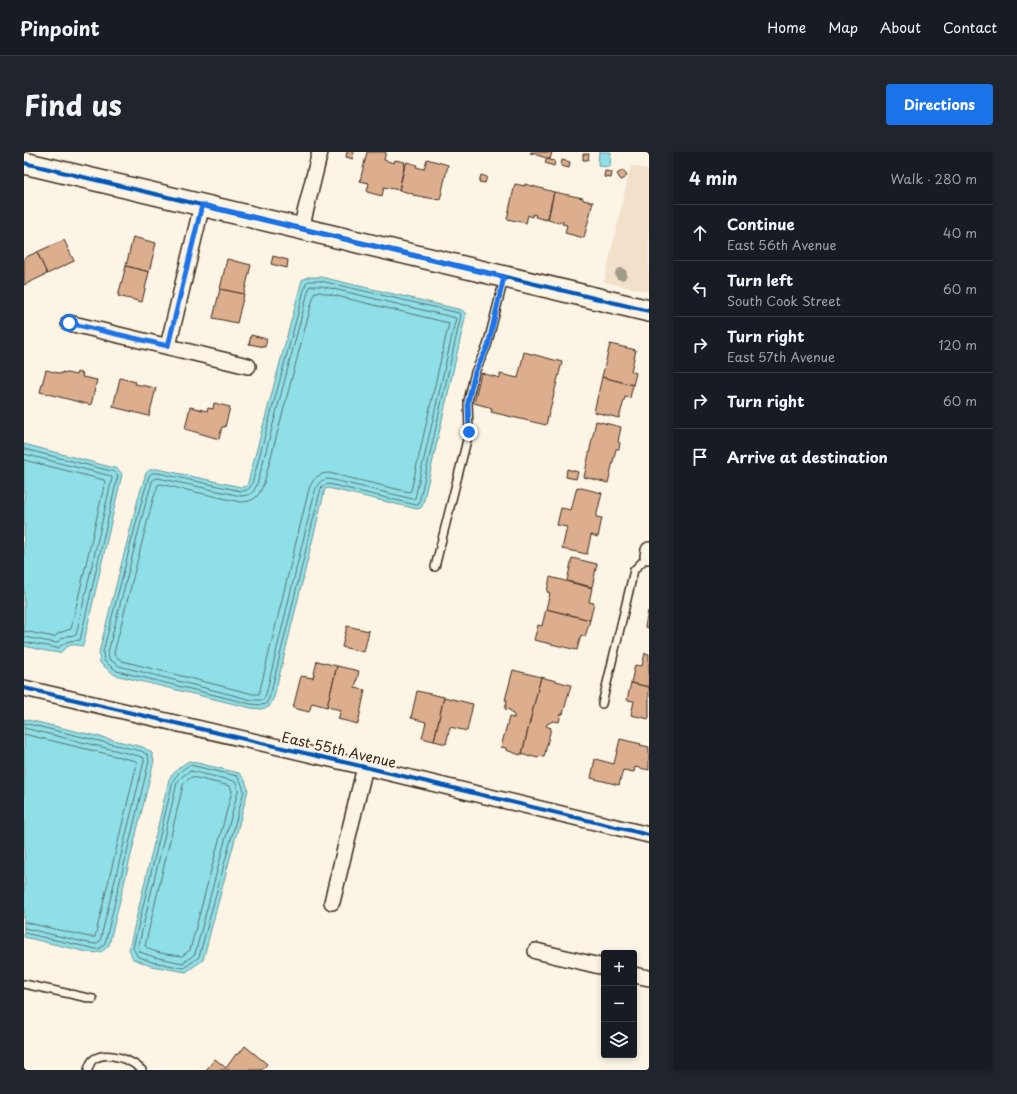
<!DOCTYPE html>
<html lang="en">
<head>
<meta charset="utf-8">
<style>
  body { margin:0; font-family:"Playpen Sans",sans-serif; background:#20242c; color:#f1f3f6 }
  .controls { position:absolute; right:12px; bottom:12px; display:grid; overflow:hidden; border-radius:4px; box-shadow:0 2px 6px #0003 }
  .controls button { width:36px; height:36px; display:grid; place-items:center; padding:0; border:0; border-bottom:1px solid #363941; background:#171b24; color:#f1f3f6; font:20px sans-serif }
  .stop { position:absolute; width:12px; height:12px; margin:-9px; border:3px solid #1a73e8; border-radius:50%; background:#fff }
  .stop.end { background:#1a73e8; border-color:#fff; box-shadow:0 1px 4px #0008 }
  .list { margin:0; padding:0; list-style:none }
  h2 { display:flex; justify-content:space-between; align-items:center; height:52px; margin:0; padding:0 16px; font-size:17px }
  h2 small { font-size:13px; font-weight:400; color:#9ea1a6 }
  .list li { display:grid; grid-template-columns:26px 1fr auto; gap:12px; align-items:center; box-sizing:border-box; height:56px; padding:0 16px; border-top:1px solid #363941 }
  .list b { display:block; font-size:15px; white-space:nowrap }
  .list p { margin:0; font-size:13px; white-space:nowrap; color:#9ea1a6 }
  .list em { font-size:13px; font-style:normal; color:#9ea1a6 }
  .icon { flex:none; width:22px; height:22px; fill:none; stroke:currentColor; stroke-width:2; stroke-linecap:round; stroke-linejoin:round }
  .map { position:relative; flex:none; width:625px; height:918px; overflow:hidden; border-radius:4px }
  header { display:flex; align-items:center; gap:24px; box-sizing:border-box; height:56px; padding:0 20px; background:#171b24; border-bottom:1px solid #363941 }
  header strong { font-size:19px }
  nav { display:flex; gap:22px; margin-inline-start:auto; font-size:14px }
  .intro { display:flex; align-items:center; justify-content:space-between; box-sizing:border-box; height:96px; padding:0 24px }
  h1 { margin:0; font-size:28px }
  .button { padding:10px 18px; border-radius:4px; background:#1a73e8; color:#fff; font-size:14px; font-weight:700 }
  main { display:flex; gap:24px; padding:0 24px }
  aside { flex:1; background:#171b24; border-radius:4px; box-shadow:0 2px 6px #0003 }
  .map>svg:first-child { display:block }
  .built { fill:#f2e0cb }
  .water { fill:#8edfe7; stroke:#6d9797 }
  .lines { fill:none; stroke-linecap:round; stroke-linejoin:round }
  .shore { stroke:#5c726e; stroke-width:1 }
  .building { fill:#dcae8d; stroke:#3b2a1e }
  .lane-casing { stroke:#3b2a1e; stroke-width:10 }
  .street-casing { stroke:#3b2a1e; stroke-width:18 }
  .secondary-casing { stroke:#3b2a1e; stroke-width:24 }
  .lane { stroke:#fcf5e5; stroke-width:7 }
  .street { stroke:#fcf5e5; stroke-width:15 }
  .secondary { stroke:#fcf5e5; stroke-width:21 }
  .cycleway-casing { stroke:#fcf5e5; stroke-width:6 }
  .cycleway { stroke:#0057b8; stroke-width:4 }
  .tree { fill:#a09b87 }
  .route { stroke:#1a73e8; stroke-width:5 }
  .labels { text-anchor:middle; stroke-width:4; stroke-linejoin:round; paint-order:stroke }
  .street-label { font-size:14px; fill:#3b2a1e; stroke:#fcf5e5 }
</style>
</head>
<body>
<header>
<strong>Pinpoint</strong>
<nav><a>Home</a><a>Map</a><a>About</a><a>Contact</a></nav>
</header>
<div class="intro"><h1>Find us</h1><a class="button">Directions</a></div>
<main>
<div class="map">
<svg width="625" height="918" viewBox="0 0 625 918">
  <rect width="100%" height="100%" fill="#fcf5e5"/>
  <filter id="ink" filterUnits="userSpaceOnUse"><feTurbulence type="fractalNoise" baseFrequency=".025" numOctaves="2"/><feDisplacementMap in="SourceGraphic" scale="8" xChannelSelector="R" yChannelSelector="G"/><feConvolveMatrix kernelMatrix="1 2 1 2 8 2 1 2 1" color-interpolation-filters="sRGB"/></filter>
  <g filter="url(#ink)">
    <!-- built -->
    <path class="built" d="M607 13 625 18V140L580 130Z"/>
    <!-- water -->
    <g class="water">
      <path d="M575 0H587L586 15 574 14Z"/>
      <path d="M283 125H297L438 158 442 162 399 352 397 356 393 357 304 336 301 337 250 545 245 555 237 557 227 556 91 523 76 511 75 500 114 347 122 321 127 317H134L217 335 223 334 278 128Z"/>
      <path d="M0 292 94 317 98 322 59 494C47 492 45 492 36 501L22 499 0 494Z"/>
      <path d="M0 567 119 595 128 601 130 609 85 793C77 802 74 801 63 800L0 785Z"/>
      <path d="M165 609 215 621 221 628 224 638 179 808 162 820 127 814 109 807 105 797 145 627C151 619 156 614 165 609Z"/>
    </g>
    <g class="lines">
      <!-- shore -->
      <g class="shore">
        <path d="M285 129H297L435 161 437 163 395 351 394 353H392L305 332 298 334 296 340 246 544 242 552 237 553 227 552 93 519 80 509 79 500 118 348 125 324 128 321H134L217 339C225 339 227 335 229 328L282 131Z"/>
        <path d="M286 134H297L432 166 391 346 389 347 305 327C297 327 294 331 291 339L242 542 239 548H228L95 514 85 507 84 500 122 350 129 327 134 326 217 344C229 343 230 340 234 329Z"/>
        <path d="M291 140H296L425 171 387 339 385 340 305 321C294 321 289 327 285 337L235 542H229L98 509 90 503V501L128 351 134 333 136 332 216 350C231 350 235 344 240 331Z"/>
        <path d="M0 297 91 320 94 323 56 488C53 489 49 488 46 489 41 490 37 494 34 496L0 490"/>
        <path d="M0 302 87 324 88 326 52 483 43 484 37 487 32 491 0 485"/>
        <path d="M0 308 80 328 81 330 47 477 35 481 30 485 0 479"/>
        <path d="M0 571 117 599 124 603 125 609 81 791 77 796 72 797 0 781"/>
        <path d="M0 576 115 604 120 606V609L76 789 72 792 64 791 0 776"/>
        <path d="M0 582 112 609 113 611 71 785H65L0 770"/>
        <path d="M166 613 213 624 217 630 220 639 175 805 160 816 128 810 113 804 109 796 149 629C153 622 158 617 166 613Z"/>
        <path d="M167 619 210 629 213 632 214 639 171 802 159 811 130 805 116 800 114 796 153 631C157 625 161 621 167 619Z"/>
        <path d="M168 625 206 634 208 639 166 798 158 804C146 802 129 802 121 794L159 633 161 630Z"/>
      </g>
    </g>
    <!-- building -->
    <g class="building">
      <path d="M323 0H330L329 7 322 5Z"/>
      <path d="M343 0H362L360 8 370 11 371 8 381 10 375 38 360 35 358 44 343 40 345 31 336 29Z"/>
      <path d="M507 0H528L526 7 506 1Z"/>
      <path d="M559 2H565L564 8H559Z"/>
      <path d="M403 7 424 13 416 48 389 43V42L375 38 381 13H382L383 10 393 13 392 15 400 17Z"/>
      <path d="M522 7 531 9 530 14 521 11Z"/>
      <path d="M538 8 546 10 545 16 537 14Z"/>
      <path d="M599 18 603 24 597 28 593 22Z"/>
      <path d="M581 19 588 20 587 26 580 25Z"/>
      <path d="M457 23 463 25 461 31 455 30Z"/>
      <path d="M491 32 501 34V32L530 40 523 68 511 65 512 63 509 62 508 65 504 63 502 71 483 67Z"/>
      <path d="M530 40 559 46V48L569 50 560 86 541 81 543 73 538 72 539 69H536L535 71 524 68Z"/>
      <path d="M109 85 132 91 125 120 102 114Z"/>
      <path d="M40 88 50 109 23 122 13 100Z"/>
      <path d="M13 100 23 122 0 133V106Z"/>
      <path d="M249 104 264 108 263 116 247 112Z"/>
      <path d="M203 107 227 113 220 142 196 137Z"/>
      <path d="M102 114 125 120 118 150 94 144Z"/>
      <path d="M196 137 220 142 213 171 189 166Z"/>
      <path d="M227 183 243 187 241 195 225 192Z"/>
      <path d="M586 192 612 198 607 219 612 221 609 233 578 225Z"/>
      <path d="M500 200 538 210 522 273 467 260 468 256 450 251 457 221 476 226V222L494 226Z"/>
      <path d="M22 218 38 222V220L52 223 53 220 59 222 58 225 73 228 67 253 16 240Z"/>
      <path d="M578 225 609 233 606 246 601 245 595 266 570 260Z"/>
      <path d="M96 226 112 230 111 232 132 236 125 264 89 255Z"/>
      <path d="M190 251 206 255 201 275H198L195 287 161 277 166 255 183 259 184 256 189 257Z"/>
      <path d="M572 269 597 275 594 290 596 291 595 297H592L584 331 560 325Z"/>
      <path d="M543 317 554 320 552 327 542 325Z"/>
      <path d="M553 335 578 341 572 365 578 366 574 385 567 383 563 402 538 397 543 375 533 373 537 356 547 358Z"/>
      <path d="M548 406 573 412 568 435 543 429Z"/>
      <path d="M526 425 568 436 565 450 570 451 566 468 522 457 526 441 523 440Z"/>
      <path d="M522 457 566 468 561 485 557 483 553 498 510 488 514 473 518 474Z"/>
      <path d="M624 459H625V476L621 475Z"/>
      <path d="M323 474 345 479 340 500 318 495Z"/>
      <path d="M621 501 625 502V535L607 531 611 513 618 514Z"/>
      <path d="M293 509 313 514 303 555 288 551 285 560 269 556 277 524 289 526Z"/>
      <path d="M313 514 335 519 331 536 341 538 334 572 314 567 317 558 303 555Z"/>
      <path d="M489 518 517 525 498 602H496V603L482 598V596L477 595 485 565 490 566V564L486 558 481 557 483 548H481Z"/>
      <path d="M517 525 547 533 539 562H537L535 570 529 569 523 572 522 574 527 576 520 605 515 604 514 606 506 604V605L498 602Z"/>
      <path d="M607 531 625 535V567L607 563 610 549 603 548Z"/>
      <path d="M393 539 420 545 410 589 398 586 402 570 387 566Z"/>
      <path d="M420 545 449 552 443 579 426 575 422 592 410 589Z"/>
      <path d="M596 587 617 592 616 593 625 595V618L611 615 610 620 599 618 595 633 567 626 571 607 590 612Z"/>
      <path d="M221 894 243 912 238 918H182L191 907 202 916 212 902 214 903Z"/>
    </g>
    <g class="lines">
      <defs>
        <g id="lane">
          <path d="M411 415 445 280 444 249 451 220 463 194 480 127"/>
          <path d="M578 552 610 418 624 404"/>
          <path d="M0 832 69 847"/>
          <path d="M64 918C65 914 67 909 70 907 84 898 107 908 118 918"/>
        </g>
        <g id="street">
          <path d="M277 77 296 0"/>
          <path d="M45 171 224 214"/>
          <path d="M144 194 178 53"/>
          <path d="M624 404 625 398"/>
          <path d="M0 536 341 615 625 683"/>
          <path d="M308 750 341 615"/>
          <path d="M512 799 580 815"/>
          <path d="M610 823 625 826"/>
        </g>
        <path id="secondary" d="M0 11 625 159"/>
      </defs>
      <!-- lane casing -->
      <use href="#lane" class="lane-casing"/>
      <!-- street casing -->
      <use href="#street" class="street-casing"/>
      <!-- secondary casing -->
      <use href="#secondary" class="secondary-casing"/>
      <!-- lane -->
      <use href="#lane" class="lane"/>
      <!-- street -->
      <use href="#street" class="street"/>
      <!-- secondary -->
      <use href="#secondary" class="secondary"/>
      <defs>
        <g id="cycleway">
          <path d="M0 11 625 159"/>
          <path d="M0 536 341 615 625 683"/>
        </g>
      </defs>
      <!-- cycleway casing -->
      <use href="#cycleway" class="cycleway-casing"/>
      <!-- cycleway -->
      <use href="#cycleway" class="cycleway"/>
    </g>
    <!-- trees -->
    <circle class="tree" cx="597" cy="122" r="6"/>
  </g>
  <g class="lines" filter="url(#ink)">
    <!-- route -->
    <path class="route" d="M45 171 144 194 178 53 480 125 464 194 451 220 444 250 445 280"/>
  </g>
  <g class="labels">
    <!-- street labels -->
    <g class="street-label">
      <text transform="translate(315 598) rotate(13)" y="5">East 55th Avenue</text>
    </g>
  </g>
</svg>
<div class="controls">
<button>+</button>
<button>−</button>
<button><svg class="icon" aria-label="layers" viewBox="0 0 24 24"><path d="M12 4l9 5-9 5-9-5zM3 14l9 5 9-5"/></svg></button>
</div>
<div class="stop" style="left:45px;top:171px"></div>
<div class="stop end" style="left:445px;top:280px"></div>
</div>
<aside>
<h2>4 min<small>Walk · 280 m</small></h2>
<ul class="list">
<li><svg class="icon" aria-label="ahead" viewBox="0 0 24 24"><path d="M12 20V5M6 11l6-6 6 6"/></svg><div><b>Continue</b><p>East 56th Avenue</p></div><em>40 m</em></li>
<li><svg class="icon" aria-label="left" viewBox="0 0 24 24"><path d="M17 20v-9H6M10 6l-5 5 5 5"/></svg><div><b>Turn left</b><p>South Cook Street</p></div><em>60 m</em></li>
<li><svg class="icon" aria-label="right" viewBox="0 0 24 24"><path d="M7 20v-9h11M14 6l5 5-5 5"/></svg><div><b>Turn right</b><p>East 57th Avenue</p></div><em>120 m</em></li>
<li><svg class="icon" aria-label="right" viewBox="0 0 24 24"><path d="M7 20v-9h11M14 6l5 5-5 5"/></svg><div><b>Turn right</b></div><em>60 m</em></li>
<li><svg class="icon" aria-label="arrive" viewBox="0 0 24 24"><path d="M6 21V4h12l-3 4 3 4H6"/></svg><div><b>Arrive at destination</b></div></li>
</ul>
</aside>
</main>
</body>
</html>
